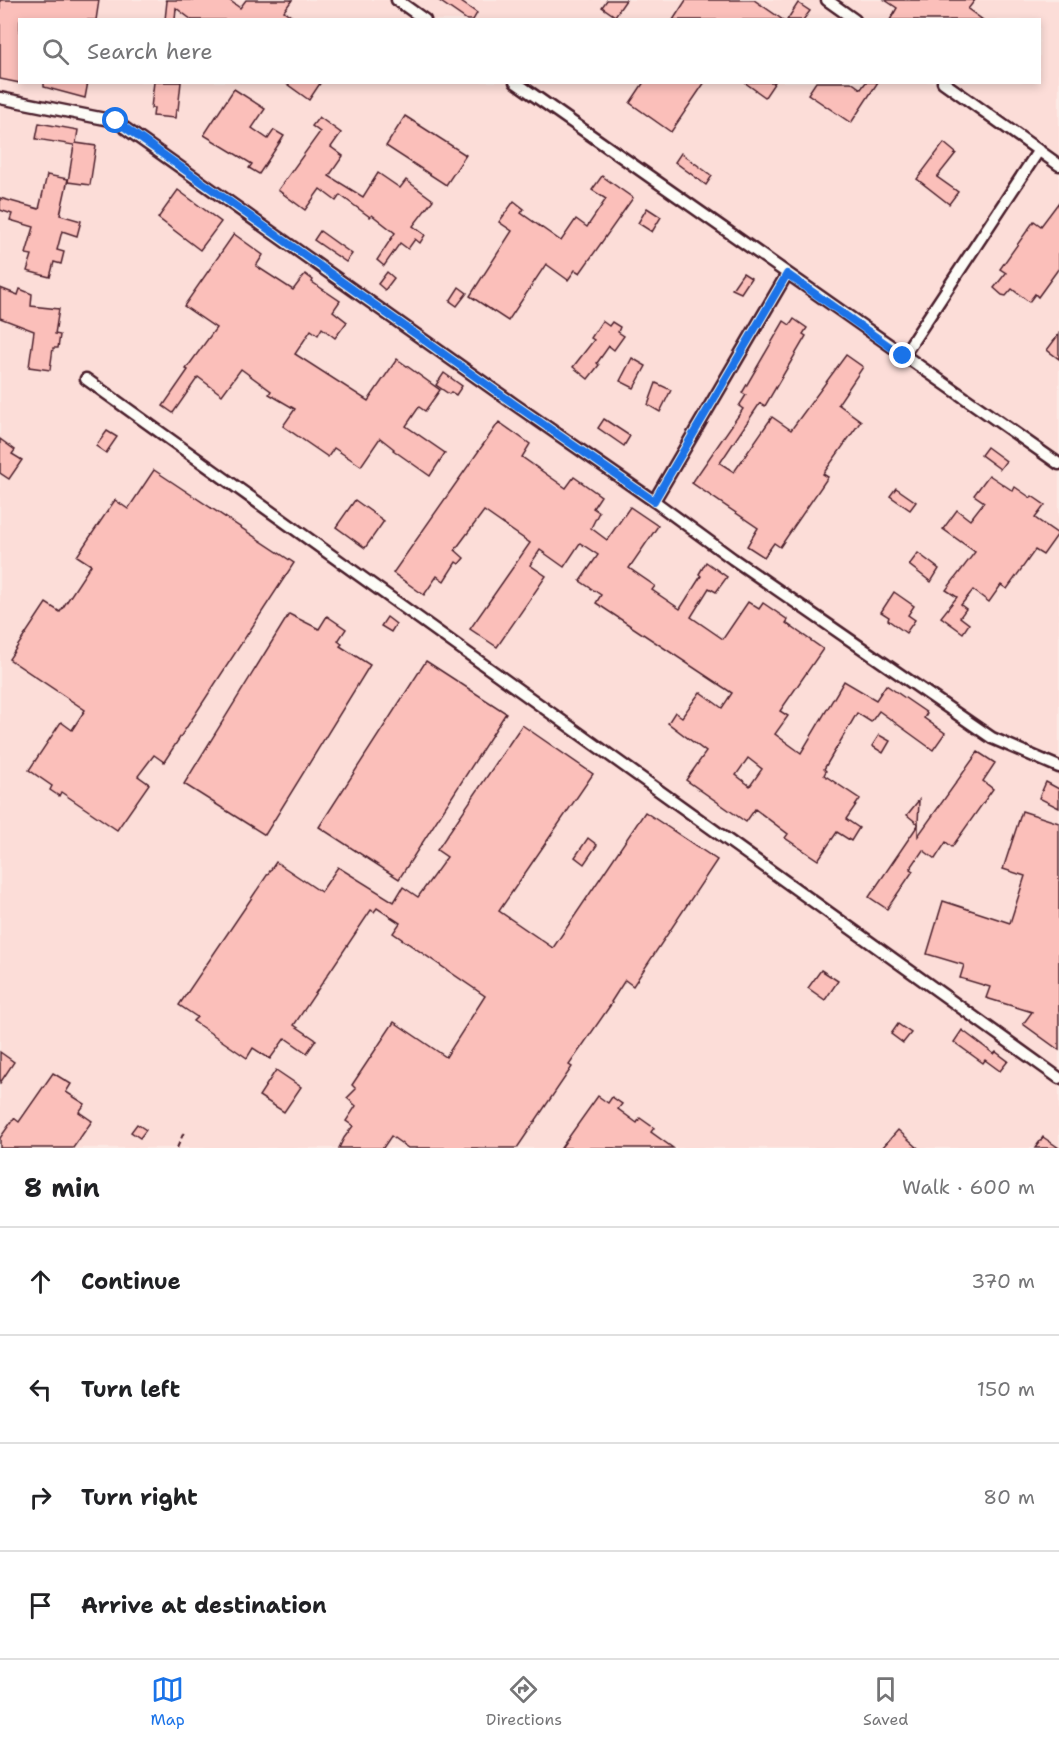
<!DOCTYPE html>
<html lang="en">
<head>
<meta charset="utf-8">
<style>
  body { margin:0; font-family:"Shantell Sans",sans-serif; background:#f2f2f2; color:#202124 }
  .stop { position:absolute; width:18px; height:18px; margin:-14px; border:4px solid #1a73e8; border-radius:50%; background:#fff }
  .stop.end { background:#1a73e8; border-color:#fff; box-shadow:0 2px 6px #0008 }
  .list { margin:0; padding:0; list-style:none }
  h2 { display:flex; justify-content:space-between; align-items:center; height:78px; margin:0; padding:0 24px; font-size:26px }
  h2 small { font-size:20px; font-weight:400; color:#757577 }
  .list li { display:grid; grid-template-columns:39px 1fr auto; gap:18px; align-items:center; box-sizing:border-box; height:108px; padding:0 24px; border-top:2px solid #e0e0e0 }
  .list b { display:block; font-size:22px; white-space:nowrap }
  .list em { font-size:20px; font-style:normal; color:#757577 }
  .icon { flex:none; width:33px; height:33px; fill:none; stroke:currentColor; stroke-width:2; stroke-linecap:round; stroke-linejoin:round }
  .map { position:relative; flex:none; width:1059px; height:1148px; overflow:hidden }
  .search { position:absolute; background:#fff; box-shadow:0 3px 9px #0003; left:18px; right:18px; top:18px; height:66px; display:flex; align-items:center; gap:15px; box-sizing:border-box; padding:0 21px; border-radius:0px; color:#757577; font-size:22px }
  .sheet { height:510px; background:#fff }
  nav { display:flex; justify-content:space-around; align-items:center; box-sizing:border-box; height:84px; border-top:2px solid #e0e0e0; background:#fff; font-size:16px; color:#757577 }
  nav a { display:grid; justify-items:center; gap:3px }
  nav .on { color:#1a73e8 }
  .map>svg:first-child { display:block }
  .built { fill:#fcddd8; fill-rule:evenodd }
  .building { fill:#fbbfba; stroke:#4a1f2b; stroke-width:1.5; fill-rule:evenodd }
  .lines { fill:none; stroke-linecap:round; stroke-linejoin:round }
  .minor-casing { stroke:#4a1f2b; stroke-width:15 }
  .path { stroke:#4a1f2b; stroke-width:2; stroke-dasharray:6 4.5; stroke-linecap:butt }
  .minor { stroke:#fdfcf7; stroke-width:10 }
  .route { stroke:#1a73e8; stroke-width:8 }
</style>
</head>
<body>
<div class="map">
<svg width="1059" height="1148" viewBox="0 0 1059 1148">
  <rect width="100%" height="100%" fill="#fceae5"/>
  <filter id="ink" filterUnits="userSpaceOnUse"><feTurbulence type="fractalNoise" baseFrequency=".0167" numOctaves="2"/><feDisplacementMap in="SourceGraphic" scale="12" xChannelSelector="R" yChannelSelector="G"/><feConvolveMatrix kernelMatrix="1 2 1 2 8 2 1 2 1" color-interpolation-filters="sRGB"/></filter>
  <g filter="url(#ink)">
    <!-- built -->
    <path class="built" d="M0 0H1059V1148H0ZM20 20H1040V82H20Z"/>
    <!-- building -->
    <g class="building">
      <path d="M0 0H99L96 20H20V83L0 79Z"/>
      <path d="M165 0H229L240 8 246 0H292L284 11 297 20H192L176 8 175 20H165L167 1Z"/>
      <path d="M438 0H458L477 13 473 20H467Z"/>
      <path d="M607 0H626L615 16 602 7Z"/>
      <path d="M686 0H754L783 20H673Z"/>
      <path d="M885 0H975L968 9 983 20H890L897 8Z"/>
      <path d="M798 3 810 11 803 20H787Z"/>
      <path d="M44 82H88L85 98 44 87Z"/>
      <path d="M154 82H181L178 110H176L175 118 153 116 154 108H151Z"/>
      <path d="M284 82H321L309 100Z"/>
      <path d="M644 82H705L671 132 630 103Z"/>
      <path d="M744 82H775L765 97Z"/>
      <path d="M816 82H851L861 89 866 82H878L851 123 808 94Z"/>
      <path d="M234 89 265 109 252 128 268 139 274 130 284 136 259 174 249 168 252 164 204 135Z"/>
      <path d="M405 116 466 155 446 185 386 146Z"/>
      <path d="M319 117 341 133 331 147 343 156 329 176 363 197 378 173 400 188 406 180 433 200 413 226 425 235 420 243 415 239 408 249 400 243 384 266 377 260 395 233 372 215 370 217 340 195 336 201 320 189 305 210 278 190 320 132 312 126Z"/>
      <path d="M39 123 78 130 76 143 96 146 90 185 68 182 74 145 36 139Z"/>
      <path d="M944 143 956 153 937 177 958 192 949 204 917 179Z"/>
      <path d="M681 153 712 176 706 185 675 162Z"/>
      <path d="M47 175 68 179 60 215 81 221 77 236 62 231 57 250 64 252 61 264 54 262 50 277 27 271 32 255 26 254 34 227 10 220 12 214 0 210V198L39 209Z"/>
      <path d="M602 176 633 198 580 273 575 270 568 280 546 264 508 321 470 296 512 231 499 222 514 201 524 209 521 213 561 241 576 219 587 227 606 199 592 190Z"/>
      <path d="M178 190 221 222 200 250 158 218Z"/>
      <path d="M1059 202V268L1038 297 1035 294 1029 302 1012 289 1006 296 1002 295 994 288 1006 273 1000 269 1034 221 1041 226Z"/>
      <path d="M647 208 661 217 652 232 638 223Z"/>
      <path d="M320 231 352 254 346 262 314 240Z"/>
      <path d="M234 234 263 255 256 266 293 290 305 274 313 280 312 282 340 301 333 311 347 322 335 338 322 328 318 335 311 330 295 354 368 401 397 359 440 390 425 411 419 407 406 426 445 453 430 476 393 450 394 449 380 438 361 466 334 448 328 457 283 426 295 409 269 394 271 391 241 369 222 395 198 377 173 413 163 406 188 370 186 369 216 328 184 306Z"/>
      <path d="M387 272 394 278 385 290 378 284Z"/>
      <path d="M743 273 751 278 741 293 732 289Z"/>
      <path d="M459 287 467 293 457 306 450 301Z"/>
      <path d="M0 288 18 295 20 289 32 294 31 306 59 309 55 334 60 335 58 348H53L50 370 29 367 34 331 0 318Z"/>
      <path d="M794 319 807 328 803 334 806 336 765 406 760 403 720 463 734 472 772 417 791 430 846 355 863 367 838 404 861 421 823 474 828 477 780 547 774 543 764 557 747 546 758 528 692 483 743 409 739 406 746 395 742 393 784 321 790 325Z"/>
      <path d="M602 321 609 326 612 322 620 327 618 332 624 336 614 350 609 346 597 363 599 365 588 379 573 367 594 340 591 338Z"/>
      <path d="M1059 334V359L1047 350Z"/>
      <path d="M632 358 646 366 634 388 620 381Z"/>
      <path d="M444 373 462 386 456 395 451 392 449 394 436 385Z"/>
      <path d="M656 383 671 390 660 412 648 405Z"/>
      <path d="M604 419 630 436 624 446 598 428Z"/>
      <path d="M499 422 530 444 522 457 566 488 574 477 601 496 593 508 599 512 591 528 607 540 630 507 658 526 629 568 655 586 652 590 680 609 701 576 699 574 706 562 727 577 716 592 709 588 691 617 723 639 748 602 759 609 763 603 788 620 786 623 823 649 780 711 788 716 775 734 801 753 844 681 876 700 886 685 927 713 924 718 945 733 933 750 879 711 871 722 857 713 824 769 826 771 824 775 860 799 846 819 859 828 851 841 837 832 818 860 785 838 788 834 755 809 746 822 686 780 706 752 668 723 675 712 682 717 700 692 722 708 732 693 596 603 601 595 580 581 598 555 580 543 564 567 540 550 530 565 546 576 497 647 470 629 530 543 484 511 455 550 464 558 459 564 456 562 444 581 437 576 424 595 393 573ZM748 758 762 769 750 786 736 775Z"/>
      <path d="M107 431 117 437 106 453 96 446Z"/>
      <path d="M0 439 15 450 12 454 22 460 9 479 0 473Z"/>
      <path d="M987 447 1006 461 1000 469 981 455Z"/>
      <path d="M154 470 294 563 164 762 154 755 138 776 149 784 117 830 61 792 59 796 50 790 52 786 29 770 61 722 72 730 85 710 9 659 46 603 60 612 91 565 77 556 115 500 128 509Z"/>
      <path d="M989 475 1013 491 1015 487 1031 498 1032 496 1045 505 1035 518 1058 534 1043 555 1035 550 1007 589 1001 585 989 602 973 590 961 605 966 609 960 617 969 624 963 633 941 617 957 597 946 590 975 552 943 529 957 510 970 520 984 502 974 495Z"/>
      <path d="M896 488 916 502 910 510 890 496Z"/>
      <path d="M355 500 384 521 365 548 336 527Z"/>
      <path d="M918 553 939 569 931 582 909 565Z"/>
      <path d="M894 592 914 606 908 615 915 620 906 633 888 620 889 617 881 612Z"/>
      <path d="M289 614 319 629 327 616 346 629 338 641 342 644 340 646 370 665 265 835 184 784Z"/>
      <path d="M387 617 396 624 391 632 381 626Z"/>
      <path d="M426 661 506 713 399 879 319 827Z"/>
      <path d="M522 725 593 774 499 911 553 948 645 812 717 860 633 986 625 980 611 1002 612 1003 569 1065 572 1067 517 1148H408L391 1136 383 1148H339L344 1138 353 1126 346 1121 356 1106 347 1098 356 1089 352 1085 394 1022 446 1057 485 996 393 933 400 923 377 908 374 912 371 910 294 1025 316 1040 307 1053 285 1038 270 1059 253 1048 247 1058 193 1021 197 1017 179 1005 276 862 321 892 338 867 394 902 403 887 418 897 447 857 437 850Z"/>
      <path d="M879 735 890 741 883 753 872 746Z"/>
      <path d="M978 752 995 763 983 781 993 789 952 847 946 842 935 859 923 850 910 869 913 871 887 909 869 897 918 825V836Z"/>
      <path d="M1046 782 1059 789V808L1039 798Z"/>
      <path d="M919 800 918 824 907 815Z"/>
      <path d="M1022 811 1059 823V1050L1023 1024 1032 1012 986 998 990 987 960 978 964 965 927 954 943 901 1010 923 1025 876 1003 869Z"/>
      <path d="M588 838 597 845 584 864 575 857Z"/>
      <path d="M821 970 838 981 825 1000 808 988Z"/>
      <path d="M898 1024 911 1033 903 1043 891 1034Z"/>
      <path d="M962 1030 994 1054 996 1052 1008 1061 1000 1071 985 1060 983 1063 954 1042Z"/>
      <path d="M0 1052 14 1062 0 1083Z"/>
      <path d="M276 1070 301 1087 284 1112 259 1096Z"/>
      <path d="M53 1073 71 1084 66 1092 85 1104 79 1112 92 1121 73 1148H0V1138L14 1118 19 1122Z"/>
      <path d="M598 1096 608 1103 612 1097 622 1104 618 1109 637 1123 640 1118 654 1128 651 1132 673 1148H561Z"/>
      <path d="M137 1124 146 1130 140 1138 131 1132Z"/>
      <path d="M898 1130 918 1148H882Z"/>
      <path d="M1043 1137 1059 1148H1035Z"/>
    </g>
    <g class="lines">
      <defs>
        <g id="minor">
          <path d="M397 0 425 20"/>
          <path d="M827 0 855 20"/>
          <path d="M515 82 1059 464"/>
          <path d="M943 82 1059 165"/>
          <path d="M0 98 115 121 514 404 654 501 733 559 992 738 1059 767"/>
          <path d="M903 356 1039 150"/>
          <path d="M86 379 1059 1078"/>
          <path d="M654 501 787 274"/>
        </g>
      </defs>
      <!-- minor casing -->
      <use href="#minor" class="minor-casing"/>
      <!-- path -->
      <path class="path" d="M177 1148 184 1132"/>
      <!-- minor -->
      <use href="#minor" class="minor"/>
    </g>
  </g>
  <g class="lines" filter="url(#ink)">
    <!-- route -->
    <path class="route" d="M116 121 514 404 654 501 787 274 903 356"/>
  </g>
</svg>
<div class="stop" style="left:116px;top:121px"></div>
<div class="stop end" style="left:903px;top:356px"></div>
<div class="search"><svg class="icon" aria-label="search" viewBox="0 0 24 24"><circle cx="10" cy="10" r="6"/><path d="M15 15l6 6"/></svg>Search here</div>
</div>
<section class="sheet">
<h2>8 min<small>Walk · 600 m</small></h2>
<ul class="list">
<li><svg class="icon" aria-label="ahead" viewBox="0 0 24 24"><path d="M12 20V5M6 11l6-6 6 6"/></svg><div><b>Continue</b></div><em>370 m</em></li>
<li><svg class="icon" aria-label="left" viewBox="0 0 24 24"><path d="M17 20v-9H6M10 6l-5 5 5 5"/></svg><div><b>Turn left</b></div><em>150 m</em></li>
<li><svg class="icon" aria-label="right" viewBox="0 0 24 24"><path d="M7 20v-9h11M14 6l5 5-5 5"/></svg><div><b>Turn right</b></div><em>80 m</em></li>
<li><svg class="icon" aria-label="arrive" viewBox="0 0 24 24"><path d="M6 21V4h12l-3 4 3 4H6"/></svg><div><b>Arrive at destination</b></div></li>
</ul>
</section>
<nav>
<a class="on"><svg class="icon" aria-label="map" viewBox="0 0 24 24"><path d="M3 6l6-2 6 2 6-2v14l-6 2-6-2-6 2zM9 4v14M15 6v14"/></svg>Map</a>
<a><svg class="icon" aria-label="directions" viewBox="0 0 24 24"><path d="M12 3l9 9-9 9-9-9zM9 14v-3h6M13 9l2 2-2 2"/></svg>Directions</a>
<a><svg class="icon" aria-label="saved" viewBox="0 0 24 24"><path d="M7 4h10v16l-5-4-5 4z"/></svg>Saved</a>
</nav>
</body>
</html>
